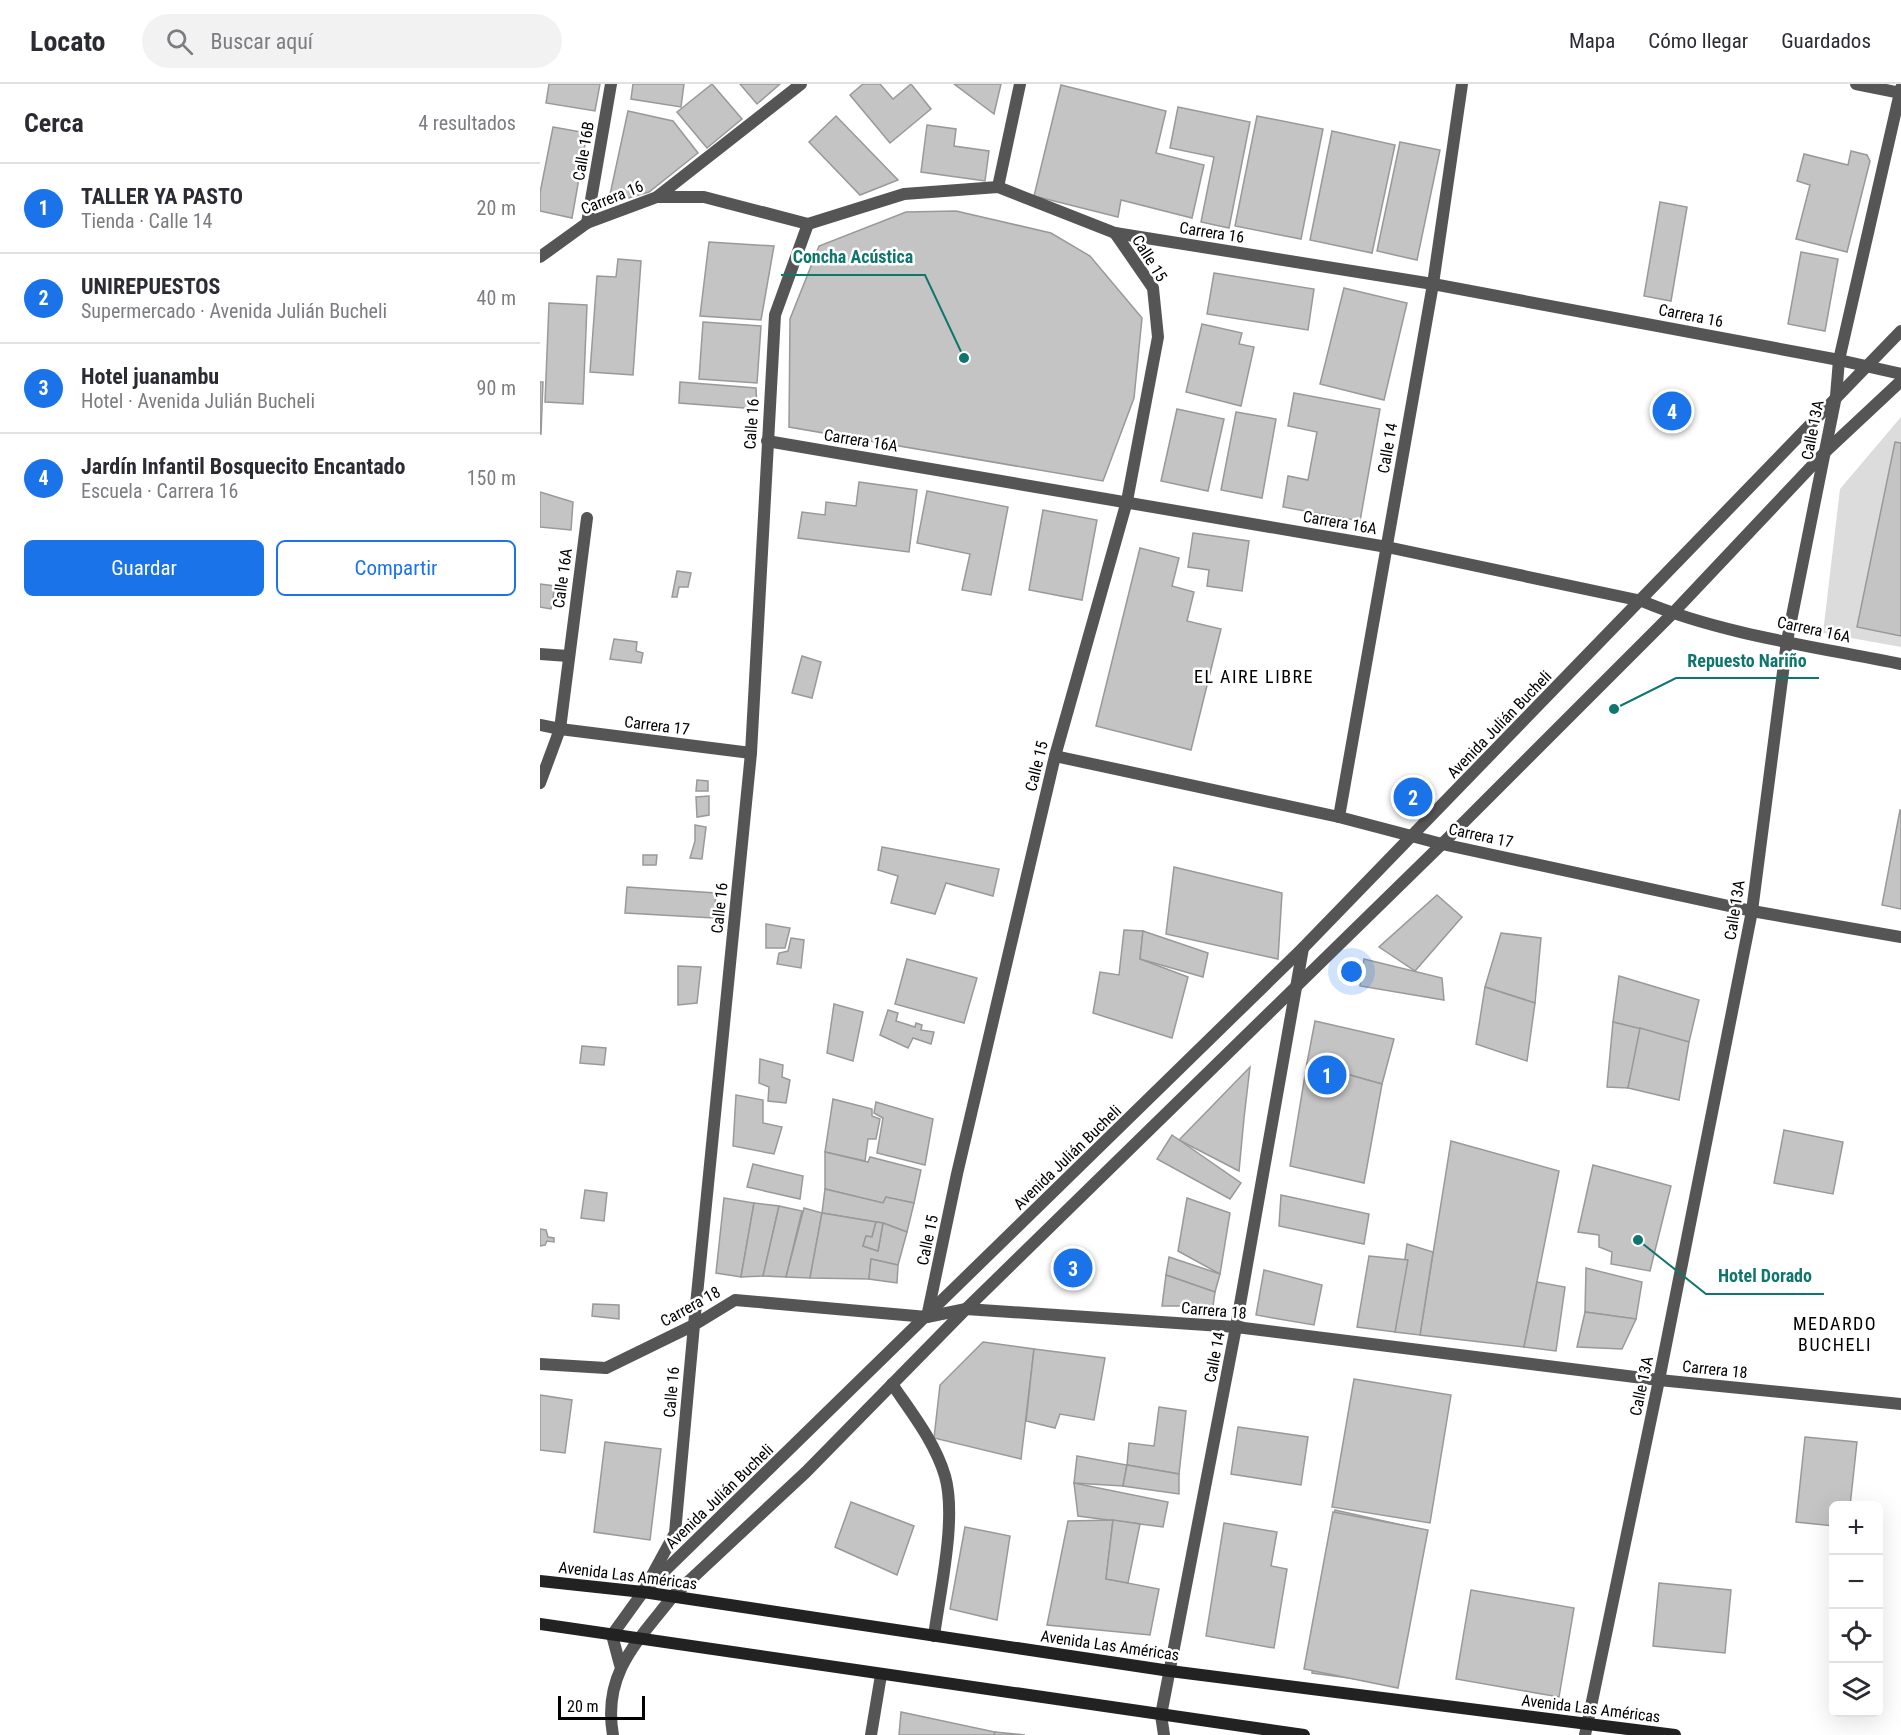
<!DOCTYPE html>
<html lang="es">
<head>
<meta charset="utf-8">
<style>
  body { margin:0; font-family:"Roboto Condensed",sans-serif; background:#f2f2f3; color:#2b2b33 }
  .controls { position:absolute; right:18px; bottom:18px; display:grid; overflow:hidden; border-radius:9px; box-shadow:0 6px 24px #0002 }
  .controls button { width:54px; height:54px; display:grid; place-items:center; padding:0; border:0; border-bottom:2px solid #e1e1e2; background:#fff; color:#2b2b33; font:30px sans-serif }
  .scale { position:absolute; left:18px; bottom:15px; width:87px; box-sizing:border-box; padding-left:6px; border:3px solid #000; border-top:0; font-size:16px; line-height:21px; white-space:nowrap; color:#000; -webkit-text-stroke:4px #fff; paint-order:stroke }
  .you { position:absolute; left:812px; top:888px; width:21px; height:21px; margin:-15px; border:4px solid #fff; border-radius:50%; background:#1a73e8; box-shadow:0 0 0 9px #1a73e833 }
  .badge { display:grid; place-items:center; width:39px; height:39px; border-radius:50%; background:#1a73e8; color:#fff; font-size:20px; font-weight:700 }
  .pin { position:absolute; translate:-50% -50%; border:3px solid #fff; box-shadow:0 2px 6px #0006 }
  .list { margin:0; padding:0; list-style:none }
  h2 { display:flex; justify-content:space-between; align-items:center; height:78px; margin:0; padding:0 24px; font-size:26px }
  h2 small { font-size:20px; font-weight:400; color:#7c7c81 }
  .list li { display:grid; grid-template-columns:39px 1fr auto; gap:18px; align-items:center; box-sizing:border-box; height:90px; padding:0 24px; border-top:2px solid #e1e1e2 }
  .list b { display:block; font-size:22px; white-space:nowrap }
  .list p { margin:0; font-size:20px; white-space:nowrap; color:#7c7c81 }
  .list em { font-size:20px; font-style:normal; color:#7c7c81 }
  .actions { display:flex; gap:12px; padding:18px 24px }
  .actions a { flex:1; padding:14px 0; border:2px solid #1a73e8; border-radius:9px; text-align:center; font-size:21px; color:#1a73e8 }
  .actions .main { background:#1a73e8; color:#fff }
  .icon { flex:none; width:33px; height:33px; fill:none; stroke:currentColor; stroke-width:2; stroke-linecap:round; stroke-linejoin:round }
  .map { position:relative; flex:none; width:1361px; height:1651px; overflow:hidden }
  header { display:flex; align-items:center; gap:36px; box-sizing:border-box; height:84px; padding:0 30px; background:#fff; border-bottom:2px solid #e1e1e2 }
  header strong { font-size:28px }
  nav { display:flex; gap:33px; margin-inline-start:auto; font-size:21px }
  .search { width:420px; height:54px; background:#f2f2f3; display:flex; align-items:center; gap:15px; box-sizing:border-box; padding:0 21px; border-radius:33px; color:#7c7c81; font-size:22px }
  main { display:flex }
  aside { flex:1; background:#fff }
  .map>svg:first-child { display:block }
  .green { fill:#dcdcdc }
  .building { fill:#c4c4c4; stroke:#999; stroke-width:1.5 }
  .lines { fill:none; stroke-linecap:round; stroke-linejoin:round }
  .service { stroke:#555; stroke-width:12 }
  .pedestrian { stroke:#555; stroke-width:12 }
  .minor { stroke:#555; stroke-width:12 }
  .tertiary { stroke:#555; stroke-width:12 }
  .secondary { stroke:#222; stroke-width:12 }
  .labels { text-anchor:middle; stroke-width:5; stroke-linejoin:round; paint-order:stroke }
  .street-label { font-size:16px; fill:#000; stroke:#fff }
  .neighbourhood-label { font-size:18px; letter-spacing:1.5px; fill:#000; stroke:#fff }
  .leader { fill:none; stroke:#0f766e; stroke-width:2 }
  .callout-dot { fill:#0f766e; stroke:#fff; stroke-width:2 }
  .callout-label { font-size:18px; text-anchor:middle; font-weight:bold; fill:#0f766e; stroke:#fff; stroke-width:5; stroke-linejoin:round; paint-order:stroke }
</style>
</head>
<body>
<header>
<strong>Locato</strong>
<div class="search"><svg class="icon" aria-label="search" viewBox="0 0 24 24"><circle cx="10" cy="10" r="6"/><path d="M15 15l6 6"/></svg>Buscar aquí</div>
<nav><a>Mapa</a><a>Cómo llegar</a><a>Guardados</a></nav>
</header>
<main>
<aside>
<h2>Cerca<small>4 resultados</small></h2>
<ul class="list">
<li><span class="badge">1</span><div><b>TALLER YA PASTO</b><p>Tienda · Calle 14</p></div><em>20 m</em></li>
<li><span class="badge">2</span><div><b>UNIREPUESTOS</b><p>Supermercado · Avenida Julián Bucheli</p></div><em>40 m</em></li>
<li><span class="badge">3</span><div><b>Hotel juanambu</b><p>Hotel · Avenida Julián Bucheli</p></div><em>90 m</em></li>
<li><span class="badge">4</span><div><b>Jardín Infantil Bosquecito Encantado</b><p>Escuela · Carrera 16</p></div><em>150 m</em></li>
</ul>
<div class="actions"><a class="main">Guardar</a><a>Compartir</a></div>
</aside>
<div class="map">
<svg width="1361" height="1651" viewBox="0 0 1361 1651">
  <rect width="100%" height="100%" fill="#fff"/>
  <!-- green -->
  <path class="green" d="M1361 333V563L1283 549 1300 405Z"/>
  <!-- building -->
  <g class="building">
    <path d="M9 0H60L55 27 6 19Z"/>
    <path d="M93 0H144L141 23 91 15Z"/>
    <path d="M172 0 202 35 167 64 137 28Z"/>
    <path d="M200 0H240L217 20Z"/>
    <path d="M323 0H340L353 15 371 0 391 25 350 59 310 11Z"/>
    <path d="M414 0H461L454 30Z"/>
    <path d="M521 1 626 27 616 69 664 81 652 134 581 116 578 133 494 112Z"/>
    <path d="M638 23 710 38 689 144 661 138 674 73 630 64Z"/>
    <path d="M88 27 133 37 158 69 109 108 68 120Z"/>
    <path d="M296 32 358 96 320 111 269 58Z"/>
    <path d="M717 32 783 45 761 155 695 142Z"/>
    <path d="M387 41 416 45 414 62 449 67 445 97 381 88Z"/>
    <path d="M13 43 47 49 32 134 0 127V109Z"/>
    <path d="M792 47 855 61 832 169 770 156Z"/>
    <path d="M860 58 900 66 877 176 837 167Z"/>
    <path d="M1311 67 1327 71 1330 77 1307 168 1256 155 1270 101 1257 97 1264 70 1308 81Z"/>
    <path d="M1120 118 1147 123 1131 217 1104 212Z"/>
    <path d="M416 127 511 149 550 172 602 234 594 314 563 397 249 343 250 235 279 162 366 128Z"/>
    <path d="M169 158 234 162 221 236 160 232Z"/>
    <path d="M1261 168 1298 175 1285 247 1248 240Z"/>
    <path d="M78 175 101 177 93 291 50 288 57 192 76 193Z"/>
    <path d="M674 189 774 205 768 246 667 230Z"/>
    <path d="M804 204 867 219 844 316 780 300Z"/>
    <path d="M9 219 47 221 43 320 5 318Z"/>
    <path d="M163 238 221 242 217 299 159 295Z"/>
    <path d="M662 240 702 249 699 260 714 263 701 322 646 308Z"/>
    <path d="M0 298H3L1 350H0Z"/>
    <path d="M140 298 216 304 217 325 139 319Z"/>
    <path d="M754 309 840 325 820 437 743 423 748 392 768 396 777 348 748 342Z"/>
    <path d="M637 325 684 335 668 407 621 397Z"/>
    <path d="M696 328 736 335 722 414 681 406Z"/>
    <path d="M1355 358 1361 359V552L1317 543Z"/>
    <path d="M319 398 377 406 369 468 258 454 262 428 285 431 286 418 316 422Z"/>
    <path d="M387 407 468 423 451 511 422 506 430 470 377 459Z"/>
    <path d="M0 408 33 418 31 446 0 443Z"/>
    <path d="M503 426 557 436 542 516 489 506Z"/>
    <path d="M653 449 709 457 702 507 667 502 669 486 648 483Z"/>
    <path d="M600 464 639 474 632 502 654 508 647 537 681 545 651 666 556 642Z"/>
    <path d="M137 487 151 489 148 503H139L137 513H132Z"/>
    <path d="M0 500 15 502 11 525 0 523Z"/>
    <path d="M74 555 97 558 96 567 103 569 101 579 70 575Z"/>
    <path d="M262 572 281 578 272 614 252 609Z"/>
    <path d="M157 696 168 697V707H156Z"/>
    <path d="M169 712V731L157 733 156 713Z"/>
    <path d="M1360 726H1361V825L1342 821Z"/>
    <path d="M155 741 166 743 162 775 150 774 155 757Z"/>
    <path d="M342 763 459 785 453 812 406 799 395 830 351 819 358 792 338 786Z"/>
    <path d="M103 771H117L116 781H103Z"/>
    <path d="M634 783 742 809 738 875 626 850Z"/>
    <path d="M87 803 176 809 174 834 85 829Z"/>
    <path d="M897 811 922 833 875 887 839 863Z"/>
    <path d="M226 840 250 844 245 864H226Z"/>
    <path d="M584 846 603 847 600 875 648 893 632 954 553 929 560 888 579 891Z"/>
    <path d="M603 847 668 869 663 893 600 875Z"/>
    <path d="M961 849 1001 854 995 919 945 903Z"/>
    <path d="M251 854 264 856 261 884 237 880 239 869 248 867Z"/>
    <path d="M367 875 437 894 424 939 355 920Z"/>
    <path d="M824 875 902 894 904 916 820 902Z"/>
    <path d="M138 882 161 883 157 919 138 921Z"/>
    <path d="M1079 892 1159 916 1149 958 1073 938Z"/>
    <path d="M945 903 995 919 987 977 936 960Z"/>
    <path d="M294 920 323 928 313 977 287 969Z"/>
    <path d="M348 926 358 929 356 937 375 943 376 939 382 941 381 946 394 948 391 960 373 954 368 964 340 951Z"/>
    <path d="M775 937 854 955 842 1000 767 979Z"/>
    <path d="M1073 938 1102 945 1088 1004 1067 1003Z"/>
    <path d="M1100 944 1149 958 1139 1016 1088 1004Z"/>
    <path d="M42 962 66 964 64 981 40 979Z"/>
    <path d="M220 975 243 981 242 993 250 996 246 1019 228 1017 229 1003 219 999Z"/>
    <path d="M767 979 842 1000 824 1099 750 1082Z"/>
    <path d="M710 983 704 1034 699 1087 639 1056Z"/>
    <path d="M196 1011 223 1016V1039L242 1043 234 1070 193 1062Z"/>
    <path d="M293 1015 332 1025V1032L340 1035 336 1055H328L325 1077 285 1068Z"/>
    <path d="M336 1018 393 1035 385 1081 337 1069 343 1034 334 1029Z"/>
    <path d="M1244 1046 1303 1058 1293 1110 1234 1099Z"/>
    <path d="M632 1051 701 1099 690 1115 617 1075Z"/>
    <path d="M911 1057 1019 1087 984 1263 880 1251Z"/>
    <path d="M285 1068 328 1078 330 1073 381 1086 374 1119 346 1113 343 1119 285 1105Z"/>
    <path d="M213 1080 263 1092 260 1115 207 1103Z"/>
    <path d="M1053 1081 1131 1102 1110 1187 1071 1180 1072 1168 1059 1163V1151L1038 1148Z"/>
    <path d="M285 1105 343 1119 346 1113 374 1119 367 1148 343 1139 282 1129Z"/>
    <path d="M45 1106 67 1109 64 1137 41 1134Z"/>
    <path d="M741 1111 829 1130 824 1160 739 1142Z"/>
    <path d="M184 1114 214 1119 201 1193 176 1189Z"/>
    <path d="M647 1114 690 1129 680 1190 638 1167Z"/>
    <path d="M214 1119 239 1122 223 1192 201 1193Z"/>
    <path d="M239 1122 262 1127 246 1193 223 1192Z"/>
    <path d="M264 1124 282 1129 270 1194 246 1193Z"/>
    <path d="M282 1129 336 1138 332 1153 326 1152 323 1162 338 1167 343 1139 367 1148 358 1181 331 1175 329 1195 270 1194Z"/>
    <path d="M336 1138 343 1139 338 1167 323 1162 326 1152 332 1153Z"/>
    <path d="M0 1145 6 1146 8 1153 14 1154V1158L7 1157 5 1161 0 1162Z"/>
    <path d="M867 1160 893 1168 880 1251 855 1248Z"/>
    <path d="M829 1172 868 1176 855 1248 817 1243Z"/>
    <path d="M629 1173 680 1190 675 1208 626 1191Z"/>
    <path d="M331 1175 358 1181 357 1199 329 1195Z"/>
    <path d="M1046 1184 1102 1198 1096 1235 1045 1228Z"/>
    <path d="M724 1186 782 1201 774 1241 716 1231Z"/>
    <path d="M626 1191 675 1208 673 1222H622Z"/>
    <path d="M997 1198 1025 1203 1016 1267 984 1263Z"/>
    <path d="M53 1220 79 1221V1235L52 1232Z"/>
    <path d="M1045 1228 1096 1235 1082 1265 1037 1263Z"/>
    <path d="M443 1258 494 1265 481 1375 394 1354 400 1301Z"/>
    <path d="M494 1265 565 1274 554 1336 520 1330 515 1344 486 1337Z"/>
    <path d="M814 1295 911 1311 890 1439 792 1423Z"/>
    <path d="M0 1311 32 1316 25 1369 0 1366Z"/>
    <path d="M619 1323 646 1327 639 1390 587 1381 589 1359 614 1362Z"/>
    <path d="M698 1343 768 1353 761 1401 691 1390Z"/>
    <path d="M1265 1353 1317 1358 1310 1422H1294V1442L1256 1438Z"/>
    <path d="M65 1358 121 1365 110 1456 54 1448Z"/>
    <path d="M537 1372 587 1381 583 1402 534 1399Z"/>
    <path d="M587 1381 639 1390V1410L583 1402Z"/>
    <path d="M534 1399 628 1418 623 1443 538 1432Z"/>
    <path d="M311 1418 374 1442 357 1491 295 1463Z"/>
    <path d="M795 1426 884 1446 853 1600 772 1589 774 1543Z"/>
    <path d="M793 1428 888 1446 858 1604 764 1585Z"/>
    <path d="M573 1436 566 1495 619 1505 610 1551 507 1541 528 1437Z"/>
    <path d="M573 1436 600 1440 588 1499 566 1495Z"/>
    <path d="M684 1439 737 1448 731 1482 747 1485 734 1564 666 1552Z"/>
    <path d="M425 1443 470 1452 457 1536 410 1525Z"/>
    <path d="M1119 1499 1191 1506 1185 1569 1113 1562Z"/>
    <path d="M931 1506 1034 1524 1019 1613 916 1595Z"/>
    <path d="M361 1628 455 1648 454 1651H359Z"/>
    <path d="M455 1648 485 1651H454Z"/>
  </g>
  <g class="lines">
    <!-- service -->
    <path class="service" d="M352 1300C371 1328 395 1358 405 1392 417 1434 400 1507 394 1552"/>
    <!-- pedestrian -->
    <g class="pedestrian">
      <path d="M0 641 20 645"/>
      <path d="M105 1504 135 1449 154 1241 195 1216 387 1233"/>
    </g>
    <!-- minor -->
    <g class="minor">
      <path d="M1316 0 1361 9"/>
      <path d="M458 103 480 0"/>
      <path d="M117 113 261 0"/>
      <path d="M47 139 71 0"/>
      <path d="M575 149 613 204 618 253 587 417 515 672 417 1090 387 1233 426 1225 696 1243 1119 1296 1361 1320"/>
      <path d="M0 173 47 139 117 113H164L268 140 364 110 458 103 575 149 893 200 1299 276 1361 290"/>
      <path d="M227 357 847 463 1102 517C1180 550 1277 563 1361 580"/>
      <path d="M0 570 28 572"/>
      <path d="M20 645 211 669"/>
      <path d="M515 672 799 733 902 760 1212 827 1361 853"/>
      <path d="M0 699 20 645 47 434"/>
      <path d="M799 733 893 200 922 0"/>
      <path d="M0 1280 66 1284 154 1241 211 669 235 231 268 140"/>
      <path d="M73 1651C62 1589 98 1557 133 1512"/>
      <path d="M331 1651 341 1591"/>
      <path d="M624 1651 621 1631 696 1243 763 864"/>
      <path d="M1045 1651 1119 1296 1212 827 1247 557 1296 312 1299 276 1361 4"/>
    </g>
    <!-- tertiary -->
    <g class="tertiary">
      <path d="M133 1512 266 1388 426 1225 902 760 1132 530 1285 368 1361 297"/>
      <path d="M80 1581 72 1551 103 1508 763 864 1361 247"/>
    </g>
    <!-- secondary -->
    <g class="secondary">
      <path d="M0 1497 103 1508 630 1587 1135 1651"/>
      <path d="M0 1540 764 1651"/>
    </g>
  </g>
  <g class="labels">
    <!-- street labels -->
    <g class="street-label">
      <text transform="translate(43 67) rotate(-80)" y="6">Calle 16B</text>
      <text transform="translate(72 113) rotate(-22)" y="6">Carrera 16</text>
      <text transform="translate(672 148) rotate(9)" y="6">Carrera 16</text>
      <text transform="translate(610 174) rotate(58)" y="6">Calle 15</text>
      <text transform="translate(1151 231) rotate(11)" y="6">Carrera 16</text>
      <text transform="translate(211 340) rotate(-86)" y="6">Calle 16</text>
      <text transform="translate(1272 346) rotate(-79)" y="6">Calle 13A</text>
      <text transform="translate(321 356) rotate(9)" y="6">Carrera 16A</text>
      <text transform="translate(847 364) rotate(-80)" y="6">Calle 14</text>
      <text transform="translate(800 438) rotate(10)" y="6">Carrera 16A</text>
      <text transform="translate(22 494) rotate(-82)" y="6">Calle 16A</text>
      <text transform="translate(1274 545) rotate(12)" y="6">Carrera 16A</text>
      <text transform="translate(959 640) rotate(-46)" y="6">Avenida Julián Bucheli</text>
      <text transform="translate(117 641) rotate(7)" y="6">Carrera 17</text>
      <text transform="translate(496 682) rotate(-76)" y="6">Calle 15</text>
      <text transform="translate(941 751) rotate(12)" y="6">Carrera 17</text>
      <text transform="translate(179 824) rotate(-84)" y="6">Calle 16</text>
      <text transform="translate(1194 826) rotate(-81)" y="6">Calle 13A</text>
      <text transform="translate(527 1073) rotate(-44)" y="6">Avenida Julián Bucheli</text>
      <text transform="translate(387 1156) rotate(-78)" y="6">Calle 15</text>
      <text transform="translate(150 1222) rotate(-29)" y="6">Carrera 18</text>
      <text transform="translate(674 1226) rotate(5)" y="6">Carrera 18</text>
      <text transform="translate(674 1273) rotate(-79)" y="6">Calle 14</text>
      <text transform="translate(1175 1285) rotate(6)" y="6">Carrera 18</text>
      <text transform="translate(1101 1302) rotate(-78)" y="6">Calle 13A</text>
      <text transform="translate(131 1308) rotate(-85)" y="6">Calle 16</text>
      <text transform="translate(179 1412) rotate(-44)" y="6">Avenida Julián Bucheli</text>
      <text transform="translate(88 1491) rotate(7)" y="6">Avenida Las Américas</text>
      <text transform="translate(570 1561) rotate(8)" y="6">Avenida Las Américas</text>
      <text transform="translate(1051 1624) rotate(7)" y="6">Avenida Las Américas</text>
    </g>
    <!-- neighbourhood labels -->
    <g class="neighbourhood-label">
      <text x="714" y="599">EL AIRE LIBRE</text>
      <text x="1295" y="1246">MEDARDO<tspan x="1295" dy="21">BUCHELI</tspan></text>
    </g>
  </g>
  <!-- callouts -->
  <path class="leader" d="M424 274L385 191H241M1074 625L1136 594H1279M1098 1156L1166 1210H1284"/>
  <g class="callout-dot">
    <circle cx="424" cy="274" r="6"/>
    <circle cx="1074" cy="625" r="6"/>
    <circle cx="1098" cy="1156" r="6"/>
  </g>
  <g class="callout-label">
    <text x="313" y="179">Concha Acústica</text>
    <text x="1207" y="583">Repuesto Nariño</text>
    <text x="1225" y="1198">Hotel Dorado</text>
  </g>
</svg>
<div class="controls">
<button>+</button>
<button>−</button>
<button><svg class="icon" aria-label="locate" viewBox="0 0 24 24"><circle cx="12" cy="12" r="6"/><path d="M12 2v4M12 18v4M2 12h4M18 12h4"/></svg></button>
<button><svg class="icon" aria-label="layers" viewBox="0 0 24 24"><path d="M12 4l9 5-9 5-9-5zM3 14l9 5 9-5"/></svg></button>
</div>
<div class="scale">20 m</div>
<div class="you"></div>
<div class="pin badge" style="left:787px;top:991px">1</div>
<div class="pin badge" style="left:873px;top:713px">2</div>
<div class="pin badge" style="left:533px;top:1184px">3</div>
<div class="pin badge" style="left:1132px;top:327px">4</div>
</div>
</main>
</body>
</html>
